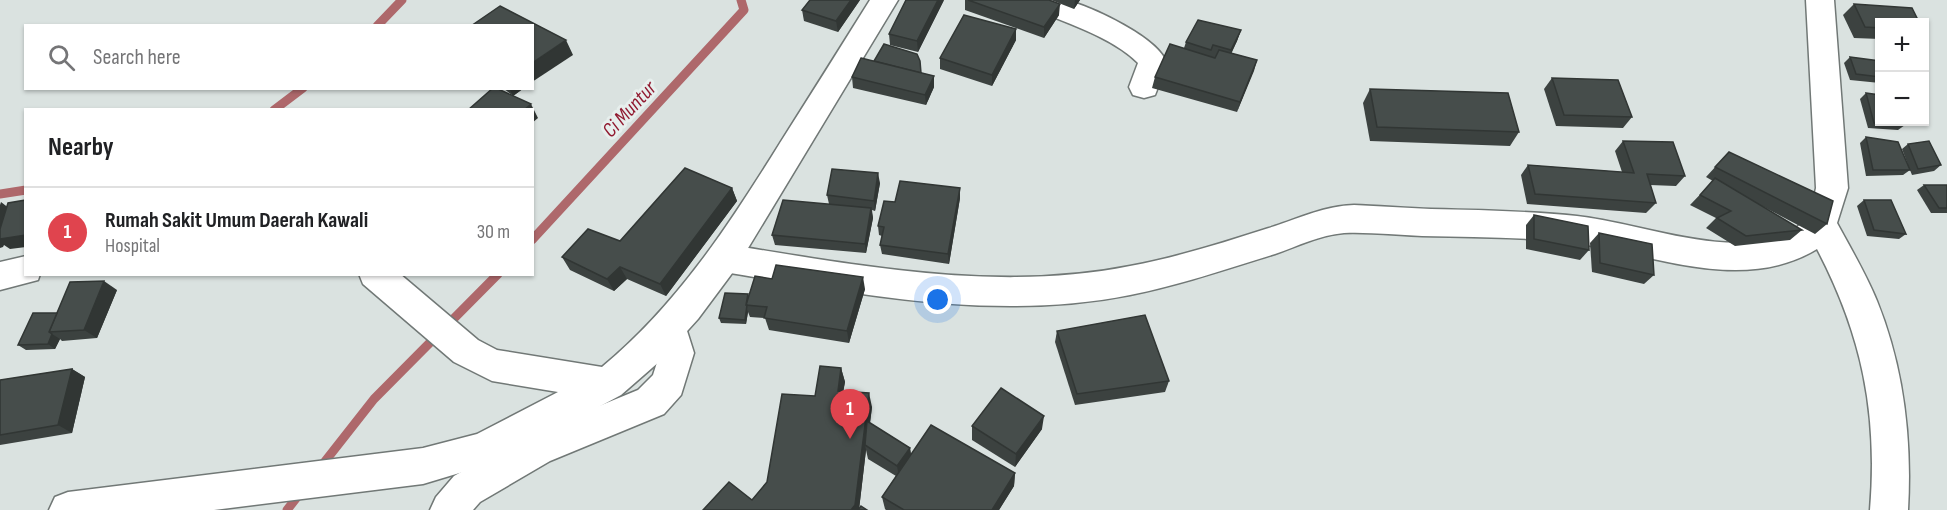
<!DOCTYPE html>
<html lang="en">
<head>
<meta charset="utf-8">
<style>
  body { margin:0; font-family:"Sofia Sans Condensed",sans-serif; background:#f2f2f2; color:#202124 }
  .controls { position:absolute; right:18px; top:18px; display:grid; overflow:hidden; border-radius:0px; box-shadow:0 2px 4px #0004 }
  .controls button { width:54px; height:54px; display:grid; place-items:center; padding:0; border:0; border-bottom:2px solid #e0e0e0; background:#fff; color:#202124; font:30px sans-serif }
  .you { position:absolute; left:938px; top:300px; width:21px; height:21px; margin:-15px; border:4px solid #fff; border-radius:50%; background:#1a73e8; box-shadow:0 0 0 9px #1a73e833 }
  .badge { display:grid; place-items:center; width:39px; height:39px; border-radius:50%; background:#b45309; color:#fff; font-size:20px; font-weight:700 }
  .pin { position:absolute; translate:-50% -50px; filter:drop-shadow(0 2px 3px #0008) }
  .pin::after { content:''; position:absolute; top:32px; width:21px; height:18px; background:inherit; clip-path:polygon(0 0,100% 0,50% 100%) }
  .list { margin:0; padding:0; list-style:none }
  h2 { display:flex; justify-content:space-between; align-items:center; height:78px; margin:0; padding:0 24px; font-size:26px }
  h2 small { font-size:20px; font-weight:400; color:#757577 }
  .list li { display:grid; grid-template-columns:39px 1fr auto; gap:18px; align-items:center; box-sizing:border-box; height:90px; padding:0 24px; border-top:2px solid #e0e0e0 }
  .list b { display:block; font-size:22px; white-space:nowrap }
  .list p { margin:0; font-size:20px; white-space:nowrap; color:#757577 }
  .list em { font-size:20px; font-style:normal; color:#757577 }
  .icon { flex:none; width:33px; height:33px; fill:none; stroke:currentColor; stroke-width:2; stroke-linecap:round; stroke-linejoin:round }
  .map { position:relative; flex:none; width:1947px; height:510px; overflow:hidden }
  .search { position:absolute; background:#fff; box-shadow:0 2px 4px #0004; left:24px; top:24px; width:510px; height:66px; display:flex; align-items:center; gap:15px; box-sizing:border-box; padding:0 21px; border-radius:0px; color:#757577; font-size:22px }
  .panel { position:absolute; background:#fff; box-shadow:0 2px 4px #0004; left:24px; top:108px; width:510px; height:168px; border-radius:0px }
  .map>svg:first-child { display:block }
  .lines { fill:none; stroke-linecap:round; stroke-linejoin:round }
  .stream { stroke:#ae686b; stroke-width:9 }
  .minor-casing { stroke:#717876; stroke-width:3 }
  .highway-casing { stroke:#717876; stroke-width:3 }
  .minor { fill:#fff; fill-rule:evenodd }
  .highway { fill:#fff; fill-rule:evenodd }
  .wall { fill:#3c4240 }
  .shaded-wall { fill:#313634 }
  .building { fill:#464d4b; stroke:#313634; stroke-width:1.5 }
  .labels { text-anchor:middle; stroke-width:6; stroke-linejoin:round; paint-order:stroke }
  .water-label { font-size:21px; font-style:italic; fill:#911a30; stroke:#e7efed }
</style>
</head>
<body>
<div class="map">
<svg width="1947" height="510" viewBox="0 0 1947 510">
  <rect width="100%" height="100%" fill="#dae2e0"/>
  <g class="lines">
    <!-- stream -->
    <g class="stream">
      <path d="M377 26 402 0"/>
      <path d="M274 110 303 88"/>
      <path d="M0 194 26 190"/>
      <path d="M532 240 744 10 741 0"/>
      <path d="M319 469 374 399 498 274"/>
      <path d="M287 510 301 492"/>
    </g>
    <defs>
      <g id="minor">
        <path d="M1024 0C1037 0 1054 0 1066 0 1092 7 1160 38 1167 64L1155 95 1144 98 1133 95 1129 87 1138 63C1113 37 1061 21 1028 7Z"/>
        <path d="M1806 0H1834L1848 188 1837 223C1851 249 1866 274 1877 301 1904 368 1912 439 1908 510H1870C1878 413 1862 335 1817 249 1738 297 1642 249 1559 241 1513 237 1467 237 1422 236 1396 235 1370 232 1344 233 1320 235 1298 246 1275 254 1227 269 1179 285 1130 295 995 322 858 294 724 272L712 268 707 258 712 248 724 244C858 265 995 293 1130 266 1179 257 1228 241 1275 226 1302 217 1325 206 1354 205 1380 206 1405 208 1431 209 1480 210 1529 211 1577 216 1641 223 1722 258 1784 235 1805 227 1812 208 1816 188Z"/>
        <path d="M670 311 682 315 694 353 681 395 664 414 550 461 480 502 473 510H430L436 497 454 476 524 437 638 390 653 375 660 353 653 326 658 315Z"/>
      </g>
      <g id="highway">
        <path d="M870 0H898L736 268 698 319 660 361 621 395 496 462 423 484 214 510H49L55 497 68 492 423 448 477 434 558 392 492 381 454 362 363 284 359 274H400L478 340 497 350 602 367C677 305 729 225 780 143 810 96 840 48 870 0Z"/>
        <path d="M26 256V274H40L38 280 0 290V262Z"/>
      </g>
    </defs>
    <!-- minor casing -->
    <use href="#minor" class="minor-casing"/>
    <!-- highway casing -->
    <use href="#highway" class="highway-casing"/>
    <!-- minor -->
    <use href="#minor" class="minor"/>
    <!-- highway -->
    <use href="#highway" class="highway"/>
  </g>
  <!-- wall -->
  <g class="wall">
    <path d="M860 0 838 32 804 21 802 10Z"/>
    <path d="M944 0 918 52 890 45 889 34Z"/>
    <path d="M965 0H968L1059 15 1044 38 965 10Z"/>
    <path d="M1051 0H1080L1074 9Z"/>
    <path d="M1854 4 1880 22V39L1854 38 1843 15Z"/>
    <path d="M1016 29V40L992 86 940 69V58Z"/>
    <path d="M1241 30 1237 41 1231 53 1257 60 1237 112 1152 88 1155 77 1184 48 1186 42Z"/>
    <path d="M1850 57 1880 61V83L1850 80 1844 63Z"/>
    <path d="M921 73 934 87 926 105 853 88 852 77Z"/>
    <path d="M1552 78 1632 117 1623 128 1556 126 1544 89Z"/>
    <path d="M503 88H524L513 96Z"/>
    <path d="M1370 89 1519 132 1510 146 1370 141 1363 103Z"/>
    <path d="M1866 93 1905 125 1898 130 1868 128 1860 99Z"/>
    <path d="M1866 137 1908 165 1902 149 1908 144 1941 165 1934 171 1912 175 1910 170 1903 175 1866 176 1860 143Z"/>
    <path d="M1623 141 1685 176 1676 186 1650 185 1656 203 1646 213 1527 204 1521 175 1528 165 1622 172 1615 151Z"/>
    <path d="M1729 152 1827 224 1815 234 1760 205 1802 230 1790 240 1735 246 1706 228 1716 218 1690 205 1713 181 1706 177Z"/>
    <path d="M880 183 875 211 872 210 873 218 866 253 775 245 772 235 829 204 827 195Z"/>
    <path d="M1924 185H1947V213H1931L1917 190Z"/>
    <path d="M732 188 737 201 666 296 627 279 614 291 570 270 562 257 620 241Z"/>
    <path d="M960 198 949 264 882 254 880 245 882 236 879 235 878 226 895 202Z"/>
    <path d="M1864 200 1906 234 1899 239 1867 236 1857 206Z"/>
    <path d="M1534 215 1589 250 1580 260 1526 249V225Z"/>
    <path d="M1599 233 1654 275 1644 284 1592 272 1590 243Z"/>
    <path d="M772 279 865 289 849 343 769 330 765 318 750 317 748 312 746 324 721 323 719 318 748 294 749 296Z"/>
    <path d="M117 290 97 338 62 341 60 339 55 349 26 350 18 345 57 313Z"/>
    <path d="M1057 331 1169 381 1165 392 1075 405 1055 342Z"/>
    <path d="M841 368 845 382 843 391 872 407 870 423 910 448 911 455 1015 473 1014 486 999 510H886L885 509 882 497 896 476 868 459 866 450 859 509 867 510 752 500 767 482 815 396Z"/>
    <path d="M72 369 85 377 72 433 0 445V380Z"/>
    <path d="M972 426 1042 429 1015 467 972 440Z"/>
  </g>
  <!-- shaded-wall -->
  <g class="shaded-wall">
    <path d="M851 0H860L838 32 836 21Z"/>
    <path d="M938 0H944L918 52 917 41Z"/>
    <path d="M1075 0H1080L1074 9Z"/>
    <path d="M1060 4 1059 15 1044 38V27Z"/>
    <path d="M1016 29V40L992 86V75Z"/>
    <path d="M1241 30 1237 41 1228 61 1231 50Z"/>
    <path d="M566 40 573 55 532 82V63Z"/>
    <path d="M1257 60 1254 71 1237 112 1240 102Z"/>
    <path d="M934 76V87L926 105 925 95Z"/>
    <path d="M509 88H524L513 96Z"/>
    <path d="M531 104 538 118 532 123V110H524Z"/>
    <path d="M878 173 880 183 875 211 874 201Z"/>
    <path d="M732 188 737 201 666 296 660 284Z"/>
    <path d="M960 188V198L949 264 948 254Z"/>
    <path d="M1 202 14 212 26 235V247L10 249 4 245 3 247 0 248V205Z"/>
    <path d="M871 208 873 218 866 253 865 244Z"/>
    <path d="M620 267 627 279 614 291 607 279Z"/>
    <path d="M863 277 865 289 849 343 847 331Z"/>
    <path d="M104 281 117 290 97 338 84 330Z"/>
    <path d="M746 307 748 312 746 324 745 320Z"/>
    <path d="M52 334 60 339 55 349 48 344Z"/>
    <path d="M841 368 845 382 841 405 838 391Z"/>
    <path d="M72 369 85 377 72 433 58 425Z"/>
    <path d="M869 393 872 407 867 446 865 445 866 450 859 510H851Z"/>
    <path d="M1044 416 1042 429 1015 467 1016 454Z"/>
    <path d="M910 448 912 461 899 478 897 466Z"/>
    <path d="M1015 473 1014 486 999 510H992Z"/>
  </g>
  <!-- building -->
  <g class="building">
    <path d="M810 0H851L836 21 802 10Z"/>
    <path d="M906 0H938L917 41 889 34Z"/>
    <path d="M968 0H1049L1060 4 1044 27Z"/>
    <path d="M1854 4 1912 8 1919 22H1880V28L1865 27Z"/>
    <path d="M500 6 566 40 532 63V26H471Z"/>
    <path d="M964 15 1016 29 992 75 940 58Z"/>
    <path d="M1198 20 1241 30 1231 50 1213 45 1211 50 1186 42Z"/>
    <path d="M884 44 917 54 920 61 921 73 874 61Z"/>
    <path d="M1170 44 1215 58 1219 50 1257 60 1240 102 1155 77Z"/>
    <path d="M1850 57 1880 61V77L1856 74Z"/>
    <path d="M861 58 934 76 925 95 852 77Z"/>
    <path d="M1552 78 1618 80 1632 117 1564 115Z"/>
    <path d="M493 88H496L531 104 524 110H468Z"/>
    <path d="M1370 89 1508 93 1519 132 1377 127Z"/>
    <path d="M1866 93 1880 95V122H1904L1905 125 1874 123Z"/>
    <path d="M1866 137 1898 142 1910 170H1873Z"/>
    <path d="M1623 141 1673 142 1685 176 1647 174 1656 203 1535 194 1528 165 1634 173Z"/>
    <path d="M1929 141 1941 165 1918 169 1908 144Z"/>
    <path d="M1729 152 1833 201 1827 224 1715 167Z"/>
    <path d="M685 168 732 188 660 284 620 267 607 279 562 257 588 229 620 241Z"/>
    <path d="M832 169 878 173 874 201 827 195Z"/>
    <path d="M1715 178 1802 230 1746 236 1717 218 1731 211 1700 195Z"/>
    <path d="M900 181 960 188 948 254 880 245 884 227 878 226 884 201 895 202Z"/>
    <path d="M1924 185H1947V208H1939Z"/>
    <path d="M26 200V235L0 239V229L8 203Z"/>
    <path d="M783 200 871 208 865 244 772 235Z"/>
    <path d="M1864 200H1891L1906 234 1874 230Z"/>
    <path d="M1534 215 1588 226 1589 250 1534 239Z"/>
    <path d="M1599 233 1652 244 1654 275 1600 263Z"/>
    <path d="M776 265 863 277 847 331 764 318 767 307 746 305 755 276 772 279Z"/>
    <path d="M104 281 84 330 49 332 70 282Z"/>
    <path d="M725 293 748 294 746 305H747L745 320 719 318Z"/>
    <path d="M33 313H57L49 332 52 334 48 344 18 345Z"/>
    <path d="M1145 315 1169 381 1077 394 1057 331Z"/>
    <path d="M820 366 841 368 838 391 869 393 855 505 851 510H703L729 482 752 500 767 482 782 394 815 396Z"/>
    <path d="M72 369 58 425 0 435V380Z"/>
    <path d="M1001 388 1044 416 1016 454 972 426Z"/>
    <path d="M867 421 910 448 897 466 865 445Z"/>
    <path d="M931 425 1015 473 992 510H904L882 497Z"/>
    <path d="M861 506 867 510H858Z"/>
  </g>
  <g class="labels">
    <!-- water labels -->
    <g class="water-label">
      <text transform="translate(629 109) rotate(-47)" y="7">Ci Muntur</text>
    </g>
  </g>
</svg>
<div class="controls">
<button>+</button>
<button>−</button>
</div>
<div class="you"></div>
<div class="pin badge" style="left:850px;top:439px;background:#e0444e">1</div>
<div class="search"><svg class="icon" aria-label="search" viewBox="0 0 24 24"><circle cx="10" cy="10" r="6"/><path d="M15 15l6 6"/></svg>Search here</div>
<section class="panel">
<h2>Nearby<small></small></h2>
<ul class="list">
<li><span class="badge" style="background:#e0444e">1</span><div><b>Rumah Sakit Umum Daerah Kawali</b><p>Hospital</p></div><em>30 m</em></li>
</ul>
</section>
</div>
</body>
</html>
